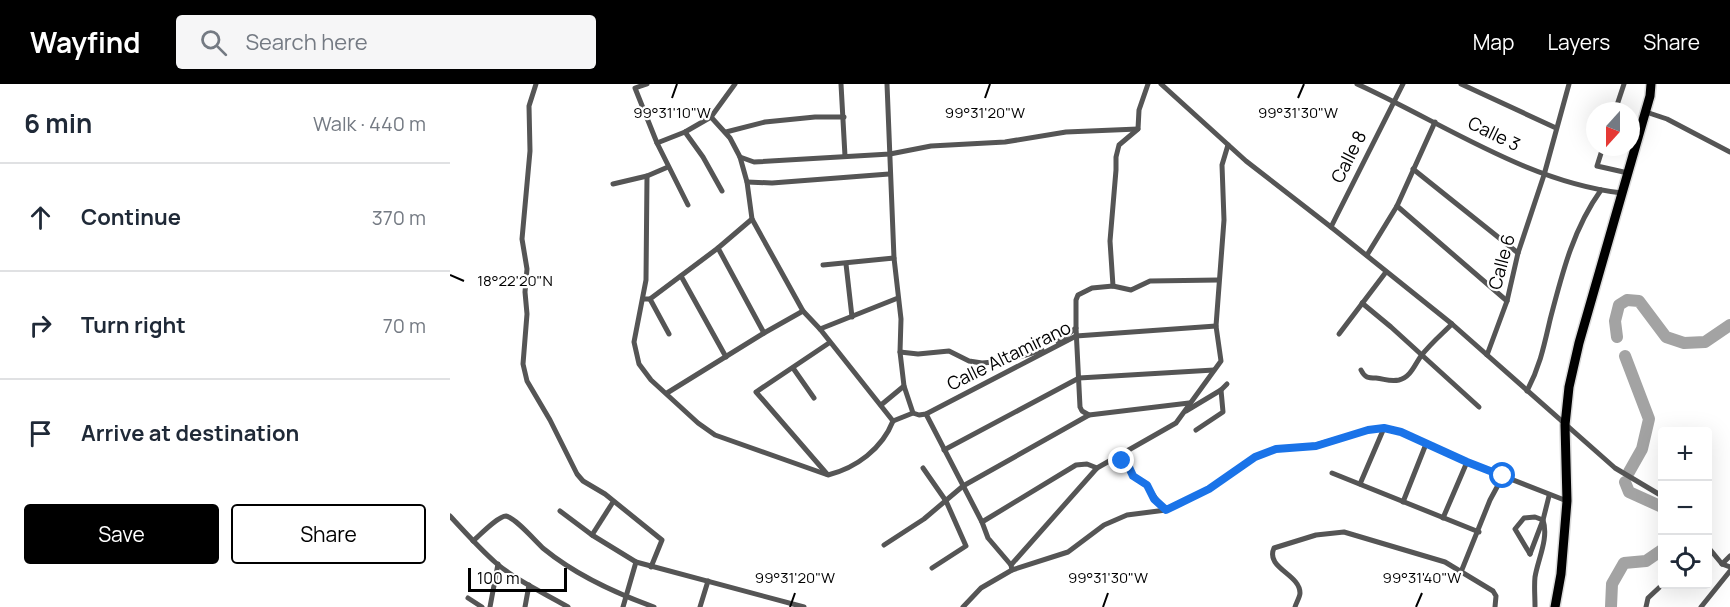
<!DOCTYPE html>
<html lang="en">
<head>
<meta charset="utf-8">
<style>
  body { margin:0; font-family:Manrope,sans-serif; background:#f6f6f7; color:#1f2937 }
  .controls { position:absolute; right:18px; bottom:18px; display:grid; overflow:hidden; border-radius:6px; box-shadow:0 6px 24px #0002 }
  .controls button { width:54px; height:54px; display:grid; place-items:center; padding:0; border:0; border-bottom:2px solid #e0e1e3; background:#fff; color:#1f2937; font:30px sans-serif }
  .compass { position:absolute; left:1136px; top:18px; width:54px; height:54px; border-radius:50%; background:#fff; box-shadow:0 6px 24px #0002; rotate:201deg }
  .scale { position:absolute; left:18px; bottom:15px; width:99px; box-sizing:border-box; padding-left:6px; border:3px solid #000; border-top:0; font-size:16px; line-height:21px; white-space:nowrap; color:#000; -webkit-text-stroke:4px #fff; paint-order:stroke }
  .stop { position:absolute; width:18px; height:18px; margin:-14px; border:4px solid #1a73e8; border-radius:50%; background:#fff }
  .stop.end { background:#1a73e8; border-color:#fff; box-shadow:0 2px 6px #0008 }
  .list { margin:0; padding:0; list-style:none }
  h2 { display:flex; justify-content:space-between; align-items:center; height:78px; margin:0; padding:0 24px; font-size:26px }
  h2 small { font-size:20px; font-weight:400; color:#747a83 }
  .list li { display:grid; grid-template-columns:39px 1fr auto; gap:18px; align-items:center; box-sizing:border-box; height:108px; padding:0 24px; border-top:2px solid #e0e1e3 }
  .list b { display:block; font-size:22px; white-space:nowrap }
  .list em { font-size:20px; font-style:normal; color:#747a83 }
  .actions { display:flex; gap:12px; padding:18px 24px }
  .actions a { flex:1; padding:14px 0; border:2px solid #000; border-radius:6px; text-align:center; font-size:21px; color:#000 }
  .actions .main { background:#000; color:#fff }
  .icon { flex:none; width:33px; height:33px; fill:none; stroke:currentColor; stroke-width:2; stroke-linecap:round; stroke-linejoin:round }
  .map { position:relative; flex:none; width:1280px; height:523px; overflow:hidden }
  header { display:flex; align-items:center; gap:36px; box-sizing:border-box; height:84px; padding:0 30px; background:#000; color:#fff }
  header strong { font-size:28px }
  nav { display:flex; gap:33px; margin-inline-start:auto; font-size:21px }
  .search { width:420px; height:54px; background:#f6f6f7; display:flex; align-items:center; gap:15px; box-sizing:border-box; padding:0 21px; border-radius:6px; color:#747a83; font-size:22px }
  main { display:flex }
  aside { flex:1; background:#fff }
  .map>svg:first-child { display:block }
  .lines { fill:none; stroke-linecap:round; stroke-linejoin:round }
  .river { stroke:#a3a3a3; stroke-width:12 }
  .primary-casing { stroke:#dbdbdb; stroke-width:12 }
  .minor { stroke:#555; stroke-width:5 }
  .primary { stroke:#000; stroke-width:9 }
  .route { stroke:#1a73e8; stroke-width:8 }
  .ticks { fill:none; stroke:#000; stroke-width:2 }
  .labels { text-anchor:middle; stroke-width:4.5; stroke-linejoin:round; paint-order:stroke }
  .street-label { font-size:18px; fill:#000; stroke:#fff }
  .ticks-label { font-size:15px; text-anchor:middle; fill:#000; stroke:#fff; stroke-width:4.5; stroke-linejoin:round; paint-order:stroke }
</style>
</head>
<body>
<header>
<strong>Wayfind</strong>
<div class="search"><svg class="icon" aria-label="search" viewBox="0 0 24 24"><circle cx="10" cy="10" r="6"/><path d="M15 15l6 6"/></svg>Search here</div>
<nav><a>Map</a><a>Layers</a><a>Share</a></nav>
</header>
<main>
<aside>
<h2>6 min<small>Walk · 440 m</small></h2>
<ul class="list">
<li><svg class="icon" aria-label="ahead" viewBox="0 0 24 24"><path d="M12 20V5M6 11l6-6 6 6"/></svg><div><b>Continue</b></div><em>370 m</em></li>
<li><svg class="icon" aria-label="right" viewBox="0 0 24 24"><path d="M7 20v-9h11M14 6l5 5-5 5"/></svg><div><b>Turn right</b></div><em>70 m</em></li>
<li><svg class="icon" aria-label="arrive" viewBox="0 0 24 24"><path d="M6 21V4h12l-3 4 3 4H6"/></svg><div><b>Arrive at destination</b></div></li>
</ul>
<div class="actions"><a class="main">Save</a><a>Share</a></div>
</aside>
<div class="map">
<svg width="1280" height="523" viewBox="0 0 1280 523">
  <rect width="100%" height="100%" fill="#fff"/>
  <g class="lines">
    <!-- river -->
    <g class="river">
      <path d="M1167 253 1165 237 1169 221 1177 216 1189 217 1216 253 1234 259 1255 258 1280 241"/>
      <path d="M1175 272 1199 335 1192 365 1179 388"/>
      <path d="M1175 398 1179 408 1212 423"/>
      <path d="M1161 523 1162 500 1174 479 1196 477 1212 466"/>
    </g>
    <defs>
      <path id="primary" d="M1105 523 1111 490 1117 417 1115 341 1119 303 1129 259 1200 12 1201 0"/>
    </defs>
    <!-- primary casing -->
    <use href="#primary" class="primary-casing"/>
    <!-- minor -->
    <g class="minor">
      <path d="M86 0 79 22 80 67 72 155 77 185 75 208 77 230 73 280 77 297 100 336 127 390 133 397 155 410 212 456 201 483"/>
      <path d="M197 0 185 4 207 59 238 121"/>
      <path d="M391 0 395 72"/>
      <path d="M437 0 444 174 451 235 450 268 454 302 463 329 469 331 476 330 626 252 766 242"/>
      <path d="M711 0 796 77 881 143 1002 240 1165 384 1212 412"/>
      <path d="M907 0C993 39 1077 98 1172 109"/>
      <path d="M1011 0 1106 44"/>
      <path d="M1165 27 1174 0"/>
      <path d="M1196 28 1217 35 1280 68"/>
      <path d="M261 33 280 54 290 73 297 98 302 135 353 227 370 245 443 337"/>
      <path d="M235 48 253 73 272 107"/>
      <path d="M276 48 315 38 365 33H394"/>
      <path d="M207 59 235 48 261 33 285 0"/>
      <path d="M1153 63 1147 82 1178 89"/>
      <path d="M290 73 304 78 440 70 481 62 555 58 616 48 688 45"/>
      <path d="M963 85 1068 169"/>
      <path d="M197 92 196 196 184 258 189 280 201 296 248 339 265 351 378 391C406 384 432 365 443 337"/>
      <path d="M297 98 322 99 439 90"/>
      <path d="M163 100 197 92 218 83"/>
      <path d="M947 122 1057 217"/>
      <path d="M881 143 953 0"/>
      <path d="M268 164 314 249"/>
      <path d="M917 171 947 122 985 38"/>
      <path d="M396 180 402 233"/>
      <path d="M373 181 444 174"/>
      <path d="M231 192 276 273"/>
      <path d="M663 202 660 157 666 86V73L669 61 688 45 689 26 698 0"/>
      <path d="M194 215H200L268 164 302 135"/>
      <path d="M200 215 219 250"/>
      <path d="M912 219 941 243 1029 323"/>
      <path d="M370 245 448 214"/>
      <path d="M889 250 936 188"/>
      <path d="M608 258 626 244"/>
      <path d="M450 268 468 270 499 267 519 277 532 279 556 277 592 266"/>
      <path d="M1037 271 1057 217 1068 169 1094 91 1119 0"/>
      <path d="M343 284 364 314"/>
      <path d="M911 286C915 294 918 294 926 294 935 295 940 298 949 296 961 293 965 280 971 272 980 260 992 250 1002 240"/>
      <path d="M1077 307C1090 282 1094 262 1100 236 1112 190 1123 145 1151 106"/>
      <path d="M217 309 314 249 353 227"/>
      <path d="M431 321 454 302"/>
      <path d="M736 327 771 306 777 300"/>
      <path d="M476 330 532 438 538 454 561 481"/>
      <path d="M639 331 632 327 630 323 626 244V216L628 211 642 204 663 202 681 206 700 197 768 196"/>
      <path d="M443 337 463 329"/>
      <path d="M746 346 773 328 771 306"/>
      <path d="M494 366 629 294 764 286"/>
      <path d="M660 377C679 377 673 379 682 391 686 396 694 398 698 403 705 413 706 417 716 426"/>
      <path d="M473 384 496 417 516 462 482 484"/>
      <path d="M882 389 1029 448"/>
      <path d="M377 390 306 308 379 259"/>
      <path d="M910 400 934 344"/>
      <path d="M953 418 976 360"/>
      <path d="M110 427 142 451 186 478 354 523"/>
      <path d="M0 432C15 448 29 464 46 479 67 497 94 509 118 523"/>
      <path d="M993 434 1017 378"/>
      <path d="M532 438 626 381 637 380 647 384"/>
      <path d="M142 451 163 418"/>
      <path d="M23 457C29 452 48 432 56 432 66 434 86 458 94 465 127 492 165 509 204 523"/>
      <path d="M434 461 474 435 513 402 639 331 739 319"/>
      <path d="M1258 463 1272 480 1280 483"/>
      <path d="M1080 470 1065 445 1074 434 1085 433 1093 436C1099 454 1088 475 1085 493 1084 502 1085 512 1085 522"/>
      <path d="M1080 470 1093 436 1099 412"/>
      <path d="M1272 480 1280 472"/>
      <path d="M562 486 561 481 647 384 726 339 771 277 766 242 774 136 772 81 778 61"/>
      <path d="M1011 488 1040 416 1053 392"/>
      <path d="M18 514 32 523"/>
      <path d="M40 523 48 480"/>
      <path d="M75 523 79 501"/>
      <path d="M173 523 186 478"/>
      <path d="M250 523 258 497"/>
      <path d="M513 523 531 504 562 486 618 468 654 441 677 431 716 426 759 405 805 373 826 365 866 361 918 346 934 344 951 348 1017 378 1117 417"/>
      <path d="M845 523C846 519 850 513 850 509 850 490 815 484 824 464L866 451 894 448 995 478 1043 507 1046 512 1045 523"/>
      <path d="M1196 523 1198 514 1213 500"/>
      <path d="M1251 523 1280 487"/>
    </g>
    <!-- primary -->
    <use href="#primary" class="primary"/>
  </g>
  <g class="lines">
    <!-- route -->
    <path class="route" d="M672 377 678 381 683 392 697 401 704 415 716 426 759 405 805 373 826 365 866 362 918 346 934 344 951 348 1017 378 1053 392"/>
  </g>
  <!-- ticks -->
  <path class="ticks" d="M222 14 227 0M535 14 540 0M848 14 854 0M0 191 14 197M340 523 345 509M653 523 658 509M966 523 972 509"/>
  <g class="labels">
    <!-- street labels -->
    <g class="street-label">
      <text transform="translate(1044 50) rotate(26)" y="6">Calle 3</text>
      <text transform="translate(899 73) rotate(-63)" y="6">Calle 8</text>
      <text transform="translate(1052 178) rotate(-75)" y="6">Calle 6</text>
      <text transform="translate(559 272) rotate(-26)" y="6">Calle Altamirano</text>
    </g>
  </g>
  <g class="ticks-label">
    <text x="222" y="34">99°31'10"W</text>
    <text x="535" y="34">99°31'20"W</text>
    <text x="848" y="34">99°31'30"W</text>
    <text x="65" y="202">18°22'20"N</text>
    <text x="345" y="499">99°31'20"W</text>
    <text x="658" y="499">99°31'30"W</text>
    <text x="972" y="499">99°31'40"W</text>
  </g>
</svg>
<div class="controls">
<button>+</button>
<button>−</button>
<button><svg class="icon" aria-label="locate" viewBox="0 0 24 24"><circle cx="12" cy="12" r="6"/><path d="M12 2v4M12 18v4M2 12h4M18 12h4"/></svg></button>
</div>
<svg class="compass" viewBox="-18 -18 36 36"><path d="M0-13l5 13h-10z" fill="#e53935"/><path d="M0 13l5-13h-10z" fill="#747a83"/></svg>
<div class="scale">100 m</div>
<div class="stop" style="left:1053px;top:392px"></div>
<div class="stop end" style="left:672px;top:377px"></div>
</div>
</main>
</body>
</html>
